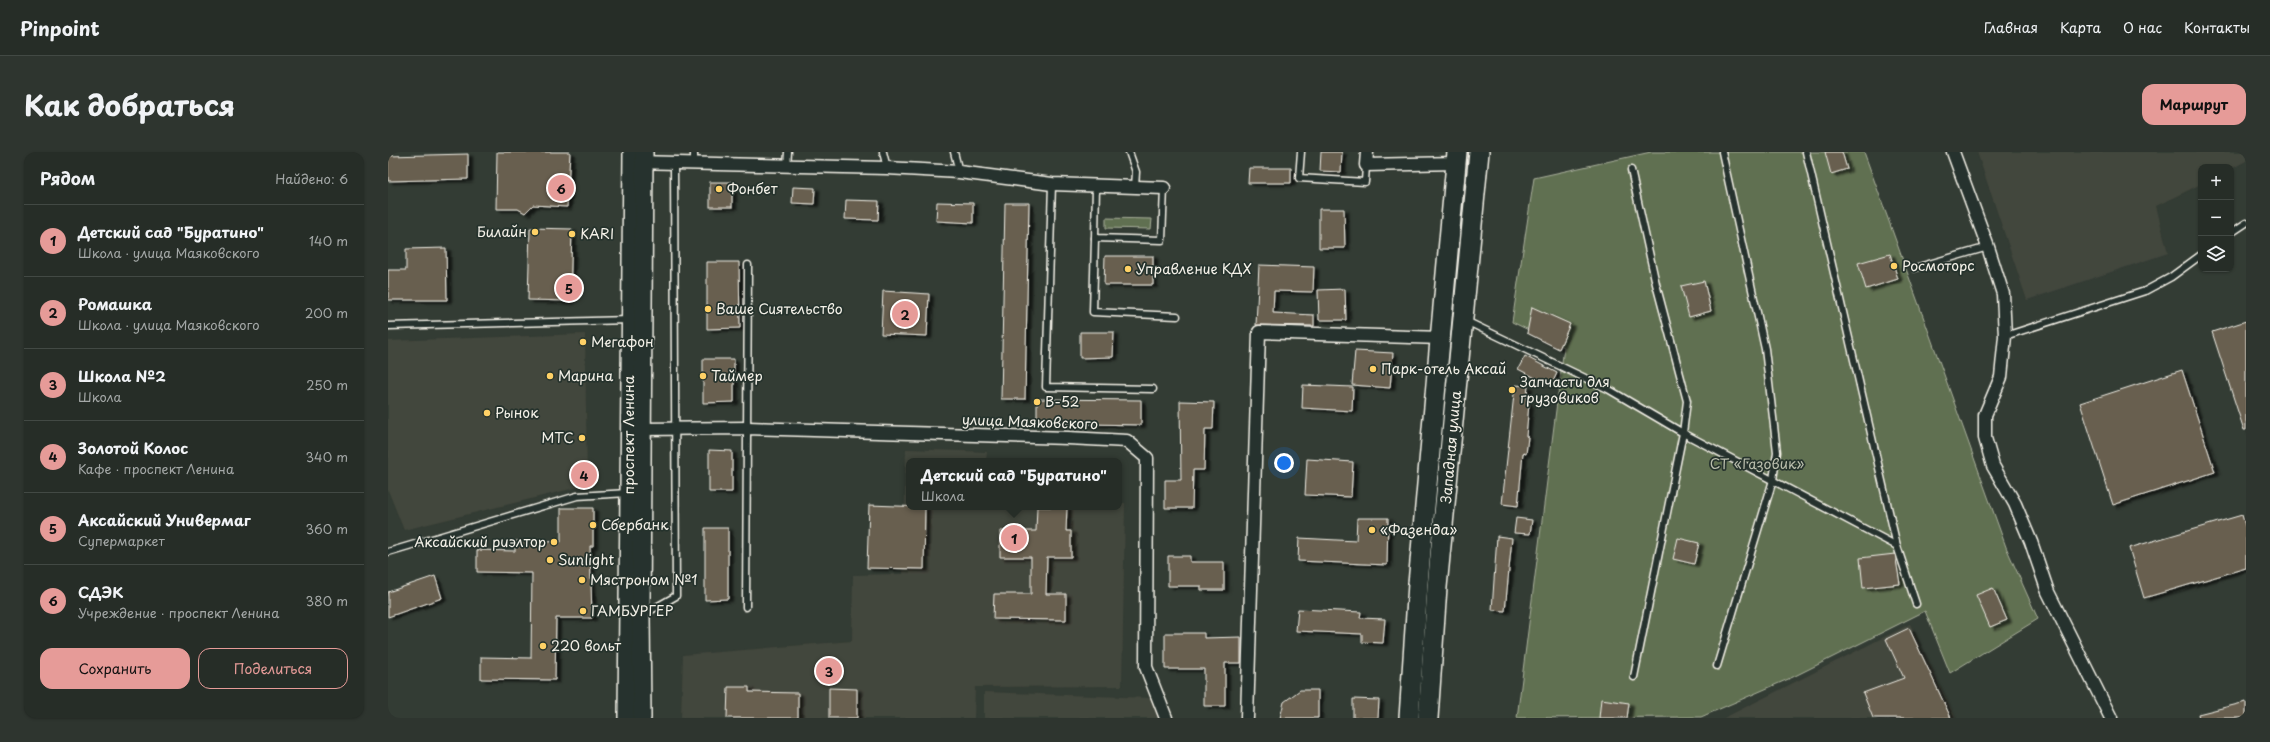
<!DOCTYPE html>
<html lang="ru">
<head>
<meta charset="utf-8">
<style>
  body { margin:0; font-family:"Playpen Sans",sans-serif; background:#2e352f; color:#f1f3f6 }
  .controls { position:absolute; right:12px; top:12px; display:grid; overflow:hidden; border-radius:8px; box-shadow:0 1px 3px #0004 }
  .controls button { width:36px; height:36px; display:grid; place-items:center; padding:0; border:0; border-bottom:1px solid #424944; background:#262d27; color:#f1f3f6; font:20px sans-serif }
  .you { position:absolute; left:896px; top:311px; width:14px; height:14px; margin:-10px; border:3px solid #fff; border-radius:50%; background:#1a73e8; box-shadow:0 0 0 6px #1a73e833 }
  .badge { display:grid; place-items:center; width:26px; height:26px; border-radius:50%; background:#e69b98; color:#111; font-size:13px; font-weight:700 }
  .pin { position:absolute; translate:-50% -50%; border:2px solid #fff; box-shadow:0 1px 4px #0006 }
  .popup { position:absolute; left:518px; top:306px; width:216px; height:52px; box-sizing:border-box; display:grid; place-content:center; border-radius:8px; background:#262d27; filter:drop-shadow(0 1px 3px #0005); font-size:13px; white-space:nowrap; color:#a4a8a7 }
  .popup b { font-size:15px; color:#f1f3f6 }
  .popup::after { content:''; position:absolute; left:50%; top:100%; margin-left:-8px; border:8px solid transparent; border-top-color:#262d27 }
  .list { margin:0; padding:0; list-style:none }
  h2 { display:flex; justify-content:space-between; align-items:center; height:52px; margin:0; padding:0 16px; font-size:17px }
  h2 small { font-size:13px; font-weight:400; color:#a4a8a7 }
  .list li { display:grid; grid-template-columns:26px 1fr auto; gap:12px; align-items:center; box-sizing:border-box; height:72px; padding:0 16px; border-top:1px solid #424944 }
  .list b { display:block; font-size:15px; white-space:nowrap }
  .list p { margin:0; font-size:13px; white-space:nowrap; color:#a4a8a7 }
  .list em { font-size:13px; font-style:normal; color:#a4a8a7 }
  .actions { display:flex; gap:8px; padding:12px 16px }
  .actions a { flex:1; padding:9px 0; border:1px solid #e69b98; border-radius:12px; text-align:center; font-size:14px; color:#e69b98 }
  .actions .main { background:#e69b98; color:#111 }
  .icon { flex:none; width:22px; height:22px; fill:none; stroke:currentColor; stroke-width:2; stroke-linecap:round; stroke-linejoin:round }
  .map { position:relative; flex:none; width:1858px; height:566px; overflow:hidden; border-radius:12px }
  header { display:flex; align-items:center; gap:24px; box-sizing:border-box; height:56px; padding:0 20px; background:#262d27; border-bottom:1px solid #424944 }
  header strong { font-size:19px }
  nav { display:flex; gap:22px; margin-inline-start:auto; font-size:14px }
  .intro { display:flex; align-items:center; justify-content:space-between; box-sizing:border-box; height:96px; padding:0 24px }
  h1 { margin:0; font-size:28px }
  .button { padding:10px 18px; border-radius:12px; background:#e69b98; color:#111; font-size:14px; font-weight:700 }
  main { display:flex; gap:24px; padding:0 24px }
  aside { flex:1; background:#262d27; border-radius:12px; box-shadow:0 1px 3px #0004 }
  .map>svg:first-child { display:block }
  .built { fill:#43463c }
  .green { fill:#607051; stroke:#aab09c }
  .building { fill:#675f50; stroke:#f4f1e8; filter:url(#shadow) }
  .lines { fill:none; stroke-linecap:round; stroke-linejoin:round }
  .lane-casing { stroke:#f4f1e8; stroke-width:9 }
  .street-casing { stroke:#f4f1e8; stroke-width:15 }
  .secondary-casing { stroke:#f4f1e8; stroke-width:20 }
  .primary-casing { stroke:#f4f1e8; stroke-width:22 }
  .lane { stroke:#26332d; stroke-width:6 }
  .street { stroke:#26332d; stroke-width:12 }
  .secondary { stroke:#26332d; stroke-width:17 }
  .primary { stroke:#26332d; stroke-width:19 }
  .poi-dot { fill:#ffd166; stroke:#26332d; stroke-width:1.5 }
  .labels { text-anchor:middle; stroke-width:3.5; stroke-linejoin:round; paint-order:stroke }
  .poi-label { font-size:14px; fill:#f4f1e8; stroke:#26332d; text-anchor:start }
  .street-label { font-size:14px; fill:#f4f1e8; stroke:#26332d }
  .park-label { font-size:14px; fill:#b9bdac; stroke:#26332d }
</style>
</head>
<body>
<header>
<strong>Pinpoint</strong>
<nav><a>Главная</a><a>Карта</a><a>О нас</a><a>Контакты</a></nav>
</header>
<div class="intro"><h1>Как добраться</h1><a class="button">Маршрут</a></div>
<main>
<aside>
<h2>Рядом<small>Найдено: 6</small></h2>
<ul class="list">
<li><span class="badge">1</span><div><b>Детский сад &quot;Буратино&quot;</b><p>Школа · улица Маяковского</p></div><em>140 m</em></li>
<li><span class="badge">2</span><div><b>Ромашка</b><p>Школа · улица Маяковского</p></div><em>200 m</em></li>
<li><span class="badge">3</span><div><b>Школа №2</b><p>Школа</p></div><em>250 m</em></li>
<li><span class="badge">4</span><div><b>Золотой Колос</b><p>Кафе · проспект Ленина</p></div><em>340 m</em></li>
<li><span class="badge">5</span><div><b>Аксайский Универмаг</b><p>Супермаркет</p></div><em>360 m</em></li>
<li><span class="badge">6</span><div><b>СДЭК</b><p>Учреждение · проспект Ленина</p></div><em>380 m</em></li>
</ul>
<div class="actions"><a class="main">Сохранить</a><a>Поделиться</a></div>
</aside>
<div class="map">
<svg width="1858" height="566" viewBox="0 0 1858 566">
  <defs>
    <filter id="shadow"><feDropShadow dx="4.5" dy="2.5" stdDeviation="1" flood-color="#0009"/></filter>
  </defs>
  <rect width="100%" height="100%" fill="#333c34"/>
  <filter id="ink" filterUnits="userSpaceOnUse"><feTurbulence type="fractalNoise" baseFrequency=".025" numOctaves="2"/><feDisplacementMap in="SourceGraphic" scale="8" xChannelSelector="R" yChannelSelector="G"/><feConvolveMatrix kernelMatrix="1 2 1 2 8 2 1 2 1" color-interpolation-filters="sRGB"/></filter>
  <g filter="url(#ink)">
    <!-- built -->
    <g class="built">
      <path d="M1589 0H1858V9L1843 17V15H1813V32L1768 54 1780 101 1639 148Z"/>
      <path d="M197 182 199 333 16 378 0 338V189Z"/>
      <path d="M518 297 599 300 598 309H521V355H731V351H737L734 534 587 535 586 566H293L295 503 464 489 465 423 515 422Z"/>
      <path d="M1522 472 1568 566H1336Z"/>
      <path d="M596 540 763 546 773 566H596Z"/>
    </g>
    <!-- green -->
    <g class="green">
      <path d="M1263 0H1476L1618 395 1650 467 1562 521 1537 459 1405 525 1313 565 1129 566 1176 195 1124 170 1146 26Z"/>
      <path d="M718 66 764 67 763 77 718 76Z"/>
    </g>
    <!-- building -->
    <g class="building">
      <path d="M109 0H182L179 55 145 53 137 61 130 57H108Z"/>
      <path d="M933 0H954L953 20 932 19Z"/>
      <path d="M1437 0H1454L1459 17 1443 22Z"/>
      <path d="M80 2V27L0 29V4Z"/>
      <path d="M861 16H903V31H860Z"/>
      <rect x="322" y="30" width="22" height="25"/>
      <path d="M405 35 427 36 426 52 404 51Z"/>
      <path d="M458 48 491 49 490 68 457 67Z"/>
      <path d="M549 50 585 51V71L548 69Z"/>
      <path d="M617 51H641L637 247H613Z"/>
      <path d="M931 57H956L957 96H931Z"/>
      <path d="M142 76 184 77 182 149 140 148Z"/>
      <path d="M58 96 59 148H0V118H18V97Z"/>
      <path d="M1502 102 1510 127 1478 137 1470 111Z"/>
      <path d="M717 104H765V133H716Z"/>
      <path d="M319 110H351L352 176 319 177Z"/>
      <path d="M871 113 926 115 925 140 886 139 885 161 926 163V174L868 173Z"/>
      <path d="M1316 129 1323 159 1301 165 1293 134Z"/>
      <path d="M957 137 958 168H931L930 138Z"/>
      <path d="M495 139 541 142 539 184 493 182Z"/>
      <path d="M1144 155 1182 172 1171 197 1139 181Z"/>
      <path d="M1858 169V278H1856L1824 180Z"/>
      <path d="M692 180H726L725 205 692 206Z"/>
      <path d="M967 199 1005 201 1002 236 964 233Z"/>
      <path d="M1137 204 1169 221 1163 234 1130 217Z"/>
      <path d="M315 207H346V250L315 251Z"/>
      <path d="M1794 218 1827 320 1725 353 1692 251Z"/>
      <path d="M915 233 965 235 964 259 914 256Z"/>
      <path d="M1127 233 1140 234 1138 252H1141L1138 284 1140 285 1138 302 1135 301 1130 354 1114 352Z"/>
      <path d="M649 247 753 248V273L649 271Z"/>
      <path d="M792 249 826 250 825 277H817L816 318H805L804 356H777V328H793Z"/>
      <path d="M321 298 344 299V340H321Z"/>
      <path d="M919 307 965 310 963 345 917 343Z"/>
      <path d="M481 353 537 355 536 417 479 416Z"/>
      <path d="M649 355H679L678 379H683V405H659L658 442H678V468L605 467 606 442H643V405H612V379H648Z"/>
      <path d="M173 356H205V394H202L204 466H168L167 528 93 527V505L143 506 144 421 89 420V398L127 399V389L173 390Z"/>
      <path d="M1854 363 1858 377V416L1756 446 1741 396Z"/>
      <path d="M969 366H1000L999 413 910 409 911 386 968 389Z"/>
      <path d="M1128 366 1144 368 1142 382 1126 381Z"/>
      <path d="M317 376H340V447L317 448Z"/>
      <path d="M1109 384 1124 386 1117 459 1104 458Z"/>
      <path d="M1290 386 1311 391 1306 412 1285 407Z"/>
      <path d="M1507 402 1512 432 1475 436 1472 406Z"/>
      <path d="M780 404H802V410H836V438H813V434H780Z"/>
      <path d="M47 424 54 446 0 465V440Z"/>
      <path d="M1605 436 1619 468 1602 475 1588 443Z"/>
      <path d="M910 457 973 460 972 466 997 467 995 491 974 490V482L908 479Z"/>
      <path d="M1521 476 1563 566H1485L1475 541 1516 526 1498 487Z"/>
      <path d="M777 481H816V486L853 485V511H837V554H816V517H777Z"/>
      <path d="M340 535H361V540L410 541V566H339Z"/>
      <path d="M441 536 469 537V566H441Z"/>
      <path d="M912 538H930V566H892L896 550Z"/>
      <path d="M965 547 991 548 990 566H965Z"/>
      <path d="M1213 547 1241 551 1239 566H1211Z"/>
      <path d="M1858 550V566H1811L1810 562Z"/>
    </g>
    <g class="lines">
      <defs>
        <g id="lane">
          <path d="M495 0 499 16"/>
          <path d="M566 0 571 20"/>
          <path d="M741 0 748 20 747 35"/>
          <path d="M913 0 911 26 977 30 978 13"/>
          <path d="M1418 0 1509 394 1528 452"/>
          <path d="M306 12V0"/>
          <path d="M399 14 400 0"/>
          <path d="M1243 18 1268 132 1299 249 1295 281 1246 525"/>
          <path d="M664 32 658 235 765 237"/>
          <path d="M708 33 707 86 774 88 776 36"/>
          <path d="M1843 81 1858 71"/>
          <path d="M707 86 705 160 789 164"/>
          <path d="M1527 116 1600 95"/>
          <path d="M1078 169 1220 237 1295 281 1509 394"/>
          <path d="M0 174 242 168"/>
          <path d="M1617 184 1757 139 1783 125 1813 103"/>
          <path d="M0 400 189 344 240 341"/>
          <path d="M358 455 360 113"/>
          <path d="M256 462 288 444 286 11"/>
          <path d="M1329 514 1385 328 1389 300 1377 197 1334 0"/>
        </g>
        <g id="street">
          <path d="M979 0 978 13 1068 11"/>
          <path d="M1565 0 1600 95 1615 142 1617 184 1613 225 1597 263V286L1605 314 1627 352 1643 390 1660 440 1723 566"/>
          <path d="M248 10 499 16 571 20 664 32 776 36"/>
          <path d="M253 277 360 276 680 286 739 289 759 306 758 515 778 566"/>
          <path d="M859 566 871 180 1053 186"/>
        </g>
        <g id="secondary">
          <path d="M239 566 244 0"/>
          <path d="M254 566 253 463 256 0"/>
        </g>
        <g id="primary">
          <path d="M1021 566 1030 432 1069 0"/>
          <path d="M1040 566 1049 435 1091 0"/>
        </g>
      </defs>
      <!-- lane casing -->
      <use href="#lane" class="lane-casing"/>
      <!-- street casing -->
      <use href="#street" class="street-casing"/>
      <!-- secondary casing -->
      <use href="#secondary" class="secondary-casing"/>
      <!-- primary casing -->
      <use href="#primary" class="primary-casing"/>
      <!-- lane -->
      <use href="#lane" class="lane"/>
      <!-- street -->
      <use href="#street" class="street"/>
      <!-- secondary -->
      <use href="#secondary" class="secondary"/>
      <!-- primary -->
      <use href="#primary" class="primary"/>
    </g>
  </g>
  <!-- markers -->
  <g class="poi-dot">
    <circle cx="331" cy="37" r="4"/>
    <circle cx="147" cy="80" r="4"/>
    <circle cx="184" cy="82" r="4"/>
    <circle cx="1506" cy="114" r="4"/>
    <circle cx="740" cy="117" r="4"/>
    <circle cx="320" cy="157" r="4"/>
    <circle cx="195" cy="190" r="4"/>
    <circle cx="985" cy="217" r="4"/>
    <circle cx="162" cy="224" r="4"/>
    <circle cx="315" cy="224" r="4"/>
    <circle cx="1124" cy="238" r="4"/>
    <circle cx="649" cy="250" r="4"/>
    <circle cx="99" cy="261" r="4"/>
    <circle cx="194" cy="286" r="4"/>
    <circle cx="205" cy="373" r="4"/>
    <circle cx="984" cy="378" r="4"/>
    <circle cx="166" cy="390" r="4"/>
    <circle cx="162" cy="408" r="4"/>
    <circle cx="194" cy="428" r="4"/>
    <circle cx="195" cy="459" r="4"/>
    <circle cx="155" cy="494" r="4"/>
  </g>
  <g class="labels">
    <!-- poi labels -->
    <g class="poi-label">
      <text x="339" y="42">Фонбет</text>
      <text x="139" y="85" text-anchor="end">Билайн</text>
      <text x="192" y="87">KARI</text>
      <text x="1514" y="119">Росмоторс</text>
      <text x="748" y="122">Управление КДХ</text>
      <text x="328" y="162">Ваше Сиятельство</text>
      <text x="203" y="195">Мегафон</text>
      <text x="993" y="222">Парк-отель Аксай</text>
      <text x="170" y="229">Марина</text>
      <text x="323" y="229">Таймер</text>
      <text x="1132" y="235">Запчасти для<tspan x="1132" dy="16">грузовиков</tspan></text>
      <text x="657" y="255">В-52</text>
      <text x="107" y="266">Рынок</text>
      <text x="186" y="291" text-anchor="end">МТС</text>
      <text x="213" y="378">Сбербанк</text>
      <text x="992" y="383">«Фазенда»</text>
      <text x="158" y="395" text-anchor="end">Аксайский риэлтор</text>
      <text x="170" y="413">Sunlight</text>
      <text x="202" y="433">Мястроном №1</text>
      <text x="203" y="464">ГАМБУРГЕР</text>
      <text x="163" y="499">220 вольт</text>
    </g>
    <!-- street labels -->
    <g class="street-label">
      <text transform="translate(642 270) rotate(2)" y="5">улица Маяковского</text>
      <text transform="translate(241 283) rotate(-90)" y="5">проспект Ленина</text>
      <text transform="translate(1063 295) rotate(-85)" y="5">Западная улица</text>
    </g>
    <!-- park labels -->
    <g class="park-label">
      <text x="1369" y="317">СТ «Газовик»</text>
    </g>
  </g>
</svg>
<div class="controls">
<button>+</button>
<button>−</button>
<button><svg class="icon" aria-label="layers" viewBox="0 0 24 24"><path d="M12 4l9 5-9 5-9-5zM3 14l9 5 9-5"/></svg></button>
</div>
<div class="you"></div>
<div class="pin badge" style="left:626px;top:386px">1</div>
<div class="popup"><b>Детский сад &quot;Буратино&quot;</b>Школа</div>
<div class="pin badge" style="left:517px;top:162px">2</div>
<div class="pin badge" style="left:441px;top:519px">3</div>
<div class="pin badge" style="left:196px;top:323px">4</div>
<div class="pin badge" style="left:181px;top:136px">5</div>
<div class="pin badge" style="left:173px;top:36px">6</div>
</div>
</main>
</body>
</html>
